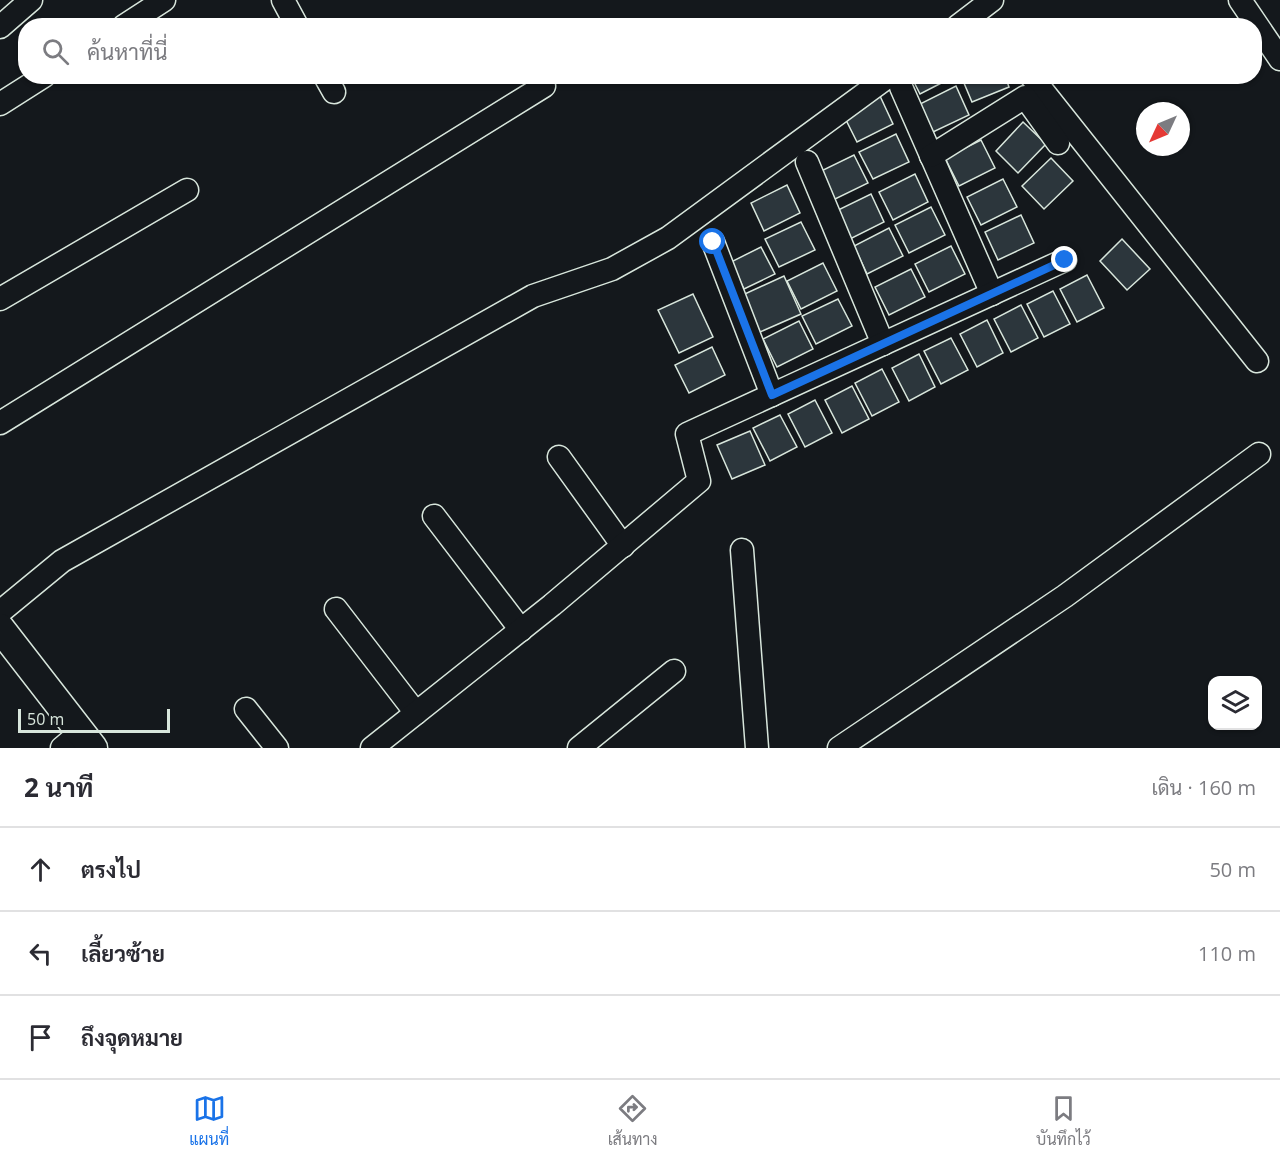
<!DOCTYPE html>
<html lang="th">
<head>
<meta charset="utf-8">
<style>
  body { margin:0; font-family:"Open Sans",Sarabun,sans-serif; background:#f2f2f3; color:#2b2b33 }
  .controls { position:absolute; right:18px; bottom:18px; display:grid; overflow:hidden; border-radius:12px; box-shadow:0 2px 4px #0004 }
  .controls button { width:54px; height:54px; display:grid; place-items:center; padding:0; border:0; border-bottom:2px solid #e1e1e2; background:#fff; color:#2b2b33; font:30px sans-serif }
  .compass { position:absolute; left:1136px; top:102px; width:54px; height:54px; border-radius:50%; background:#fff; box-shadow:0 2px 4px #0004; rotate:226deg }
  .scale { position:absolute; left:18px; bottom:15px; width:152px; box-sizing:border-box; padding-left:6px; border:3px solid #d8e6dc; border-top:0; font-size:16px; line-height:21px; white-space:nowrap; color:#d8e6dc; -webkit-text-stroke:4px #14181c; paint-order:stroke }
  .stop { position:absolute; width:18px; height:18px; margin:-14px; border:4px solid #1a73e8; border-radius:50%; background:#fff }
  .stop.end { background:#1a73e8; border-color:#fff; box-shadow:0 2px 6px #0008 }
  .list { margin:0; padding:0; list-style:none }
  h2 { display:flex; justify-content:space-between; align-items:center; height:78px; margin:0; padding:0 24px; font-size:26px }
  h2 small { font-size:20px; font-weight:400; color:#7c7c81 }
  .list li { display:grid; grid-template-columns:39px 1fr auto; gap:18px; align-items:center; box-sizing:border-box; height:84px; padding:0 24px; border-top:2px solid #e1e1e2 }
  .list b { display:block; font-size:22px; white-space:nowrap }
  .list em { font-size:20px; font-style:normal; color:#7c7c81 }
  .icon { flex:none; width:33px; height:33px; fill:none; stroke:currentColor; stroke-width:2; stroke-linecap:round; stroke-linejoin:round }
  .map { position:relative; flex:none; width:1280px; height:748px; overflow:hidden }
  .search { position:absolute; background:#fff; box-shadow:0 2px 4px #0004; left:18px; right:18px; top:18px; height:66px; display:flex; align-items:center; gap:15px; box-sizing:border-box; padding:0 21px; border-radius:24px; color:#7c7c81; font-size:22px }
  .sheet { height:330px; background:#fff }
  nav { display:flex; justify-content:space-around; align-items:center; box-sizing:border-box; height:84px; border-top:2px solid #e1e1e2; background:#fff; font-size:16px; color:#7c7c81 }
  nav a { display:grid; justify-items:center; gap:3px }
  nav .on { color:#1a73e8 }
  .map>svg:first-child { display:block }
  .building { fill:#2c363c; stroke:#d8e6dc; stroke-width:1.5 }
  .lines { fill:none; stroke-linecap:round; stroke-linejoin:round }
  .minor-casing { stroke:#d8e6dc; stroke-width:25 }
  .major-casing { stroke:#d8e6dc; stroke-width:31 }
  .minor { stroke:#14181c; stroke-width:22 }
  .major { stroke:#14181c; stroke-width:28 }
  .route { stroke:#1a73e8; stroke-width:8 }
</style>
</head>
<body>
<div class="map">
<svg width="1280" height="748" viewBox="0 0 1280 748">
  <rect width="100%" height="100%" fill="#14181c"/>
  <!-- building -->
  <g class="building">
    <path d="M911 76H955L920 94Z"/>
    <path d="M961 76H1005L1009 87 972 102Z"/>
    <path d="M956 86 969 115 933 132 920 104Z"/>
    <path d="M880 96 893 124 857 142 843 114Z"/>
    <path d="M1023 122 1046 144 1018 173 996 151Z"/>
    <path d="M896 134 909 162 873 179 859 152Z"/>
    <path d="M981 140 995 168 959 186 945 158Z"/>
    <path d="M854 155 868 183 831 201 817 173Z"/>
    <path d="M1051 158 1073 181 1044 209 1022 186Z"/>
    <path d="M915 174 928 202 893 220 879 192Z"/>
    <path d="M1003 179 1017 207 981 225 967 197Z"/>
    <path d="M787 185 800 213 764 231 751 203Z"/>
    <path d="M871 194 884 222 848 240 834 212Z"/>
    <path d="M931 207 945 235 909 253 895 225Z"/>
    <path d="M1021 215 1034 243 998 260 985 232Z"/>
    <path d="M801 222 815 250 779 267 765 239Z"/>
    <path d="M889 228 903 256 867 274 854 246Z"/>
    <path d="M1122 239 1150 269 1127 290 1100 261Z"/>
    <path d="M951 246 965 274 929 292 915 264Z"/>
    <path d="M761 247 775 274 744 289 731 262Z"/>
    <path d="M823 263 837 291 801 309 787 281Z"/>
    <path d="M911 269 925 297 889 315 875 287Z"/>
    <path d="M1087 275 1104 308 1077 322 1060 289Z"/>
    <path d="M784 276 801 314 760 332 753 318 736 298Z"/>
    <path d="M1053 291 1070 324 1044 337 1027 304Z"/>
    <path d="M693 294 713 337 679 353 658 310Z"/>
    <path d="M838 299 852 326 816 344 802 316Z"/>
    <path d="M1021 305 1038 338 1011 352 994 319Z"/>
    <path d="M987 320 1003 353 977 367 960 334Z"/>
    <path d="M799 321 813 349 777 367 763 339Z"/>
    <path d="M951 338 968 370 941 384 924 351Z"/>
    <path d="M712 347 725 375 689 393 675 365Z"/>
    <path d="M919 354 935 387 909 401 892 368Z"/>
    <path d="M882 369 899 402 872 416 855 383Z"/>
    <path d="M852 386 869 419 842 433 825 400Z"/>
    <path d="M815 400 832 433 805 447 788 414Z"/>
    <path d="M780 415 797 447 770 461 753 428Z"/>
    <path d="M750 431 765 465 732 479 717 445Z"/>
  </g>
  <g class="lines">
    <defs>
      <g id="minor">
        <path d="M283 0 297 26"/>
        <path d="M1240 0 1280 59"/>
        <path d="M124 26 164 0"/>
        <path d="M958 26 992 0"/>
        <path d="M0 27 31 0"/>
        <path d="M325 76 334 92"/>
        <path d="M1031 76 1257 361"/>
        <path d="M901 87 992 294"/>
        <path d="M0 104 44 76"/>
        <path d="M931 156 1025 97 1058 143"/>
        <path d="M807 162 883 344"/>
        <path d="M713 242 772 395"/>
        <path d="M0 299 187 190"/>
        <path d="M0 423 544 86"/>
        <path d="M559 457 623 546"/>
        <path d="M434 516 521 630"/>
        <path d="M742 550 757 748"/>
        <path d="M336 609 416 713"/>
        <path d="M0 612 62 561 533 296 612 269 668 238 889 76"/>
        <path d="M246 709 277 748"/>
        <path d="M62 748 81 732"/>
        <path d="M372 748 552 605 699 481 687 434 1065 260"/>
        <path d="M579 748 674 671"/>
        <path d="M839 748 1065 596 1259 454"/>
      </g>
      <path id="major" d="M0 628 93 748"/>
    </defs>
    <!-- minor casing -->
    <use href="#minor" class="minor-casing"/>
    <!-- major casing -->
    <use href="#major" class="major-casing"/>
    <!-- minor -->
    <use href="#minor" class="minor"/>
    <!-- major -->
    <use href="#major" class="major"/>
  </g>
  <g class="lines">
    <!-- route -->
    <path class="route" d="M713 242 772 395 1065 260"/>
  </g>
</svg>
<div class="controls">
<button><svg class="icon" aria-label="layers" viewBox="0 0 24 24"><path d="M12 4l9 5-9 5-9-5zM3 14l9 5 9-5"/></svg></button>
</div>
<svg class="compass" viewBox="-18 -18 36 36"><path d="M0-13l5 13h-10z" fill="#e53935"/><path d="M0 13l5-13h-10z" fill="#7c7c81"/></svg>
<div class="scale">50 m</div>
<div class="stop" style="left:713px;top:242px"></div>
<div class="stop end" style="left:1065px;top:260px"></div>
<div class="search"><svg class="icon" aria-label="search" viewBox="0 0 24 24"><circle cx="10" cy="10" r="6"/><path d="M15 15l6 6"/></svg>ค้นหาที่นี่</div>
</div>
<section class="sheet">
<h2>2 นาที<small>เดิน · 160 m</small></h2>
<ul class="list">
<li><svg class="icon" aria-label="ahead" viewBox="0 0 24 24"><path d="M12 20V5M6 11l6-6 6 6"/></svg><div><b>ตรงไป</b></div><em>50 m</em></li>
<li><svg class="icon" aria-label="left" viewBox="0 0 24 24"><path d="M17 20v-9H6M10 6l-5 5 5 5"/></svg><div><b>เลี้ยวซ้าย</b></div><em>110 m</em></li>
<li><svg class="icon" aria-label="arrive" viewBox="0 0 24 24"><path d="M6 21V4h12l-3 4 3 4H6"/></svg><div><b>ถึงจุดหมาย</b></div></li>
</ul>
</section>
<nav>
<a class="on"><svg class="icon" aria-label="map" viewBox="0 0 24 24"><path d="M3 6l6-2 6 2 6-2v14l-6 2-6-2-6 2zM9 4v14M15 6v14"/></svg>แผนที่</a>
<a><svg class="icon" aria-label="directions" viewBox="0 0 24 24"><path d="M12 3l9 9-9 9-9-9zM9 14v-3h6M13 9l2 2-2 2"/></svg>เส้นทาง</a>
<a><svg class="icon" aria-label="saved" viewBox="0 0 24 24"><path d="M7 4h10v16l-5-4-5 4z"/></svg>บันทึกไว้</a>
</nav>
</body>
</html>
